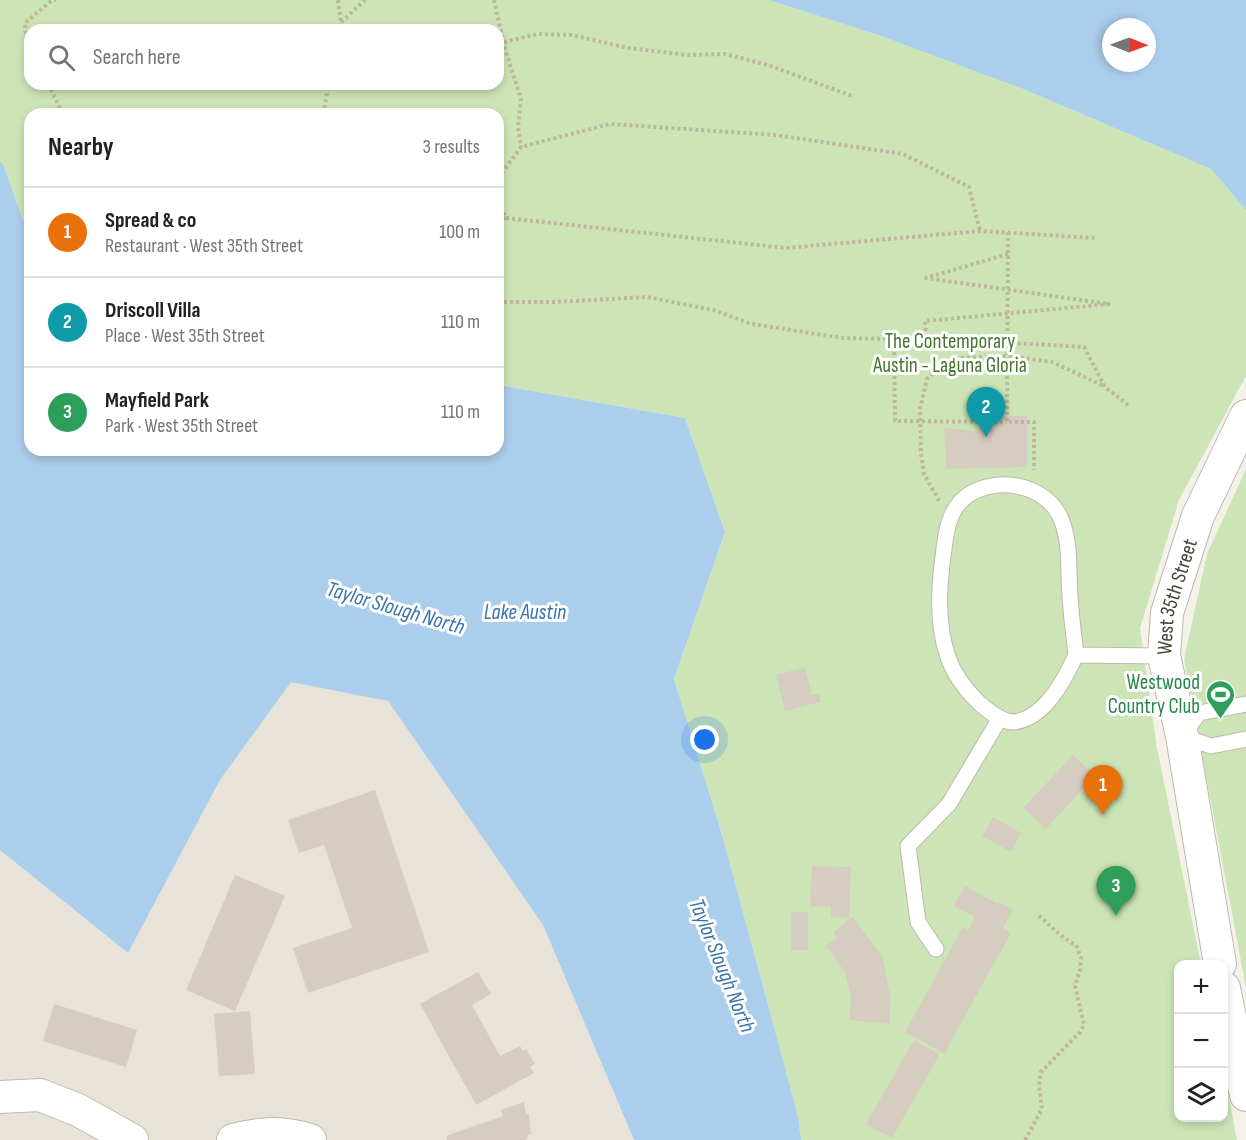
<!DOCTYPE html>
<html lang="en">
<head>
<meta charset="utf-8">
<style>
  body { margin:0; font-family:"Sofia Sans Condensed",sans-serif; background:#f6f6f6; color:#202124 }
  .controls { position:absolute; right:18px; bottom:18px; display:grid; overflow:hidden; border-radius:12px; box-shadow:0 3px 9px #0003 }
  .controls button { width:54px; height:54px; display:grid; place-items:center; padding:0; border:0; border-bottom:2px solid #e0e0e0; background:#fff; color:#202124; font:30px sans-serif }
  .compass { position:absolute; left:1102px; top:18px; width:54px; height:54px; border-radius:50%; background:#fff; box-shadow:0 3px 9px #0003; rotate:91deg }
  .you { position:absolute; left:705px; top:740px; width:21px; height:21px; margin:-15px; border:4px solid #fff; border-radius:50%; background:#1a73e8; box-shadow:0 0 0 9px #1a73e833 }
  .badge { display:grid; place-items:center; width:39px; height:39px; border-radius:50%; background:#7c3aed; color:#fff; font-size:20px; font-weight:700 }
  .pin { position:absolute; translate:-50% -50px; filter:drop-shadow(0 2px 3px #0008) }
  .pin::after { content:''; position:absolute; top:32px; width:21px; height:18px; background:inherit; clip-path:polygon(0 0,100% 0,50% 100%) }
  .list { margin:0; padding:0; list-style:none }
  h2 { display:flex; justify-content:space-between; align-items:center; height:78px; margin:0; padding:0 24px; font-size:26px }
  h2 small { font-size:20px; font-weight:400; color:#757577 }
  .list li { display:grid; grid-template-columns:39px 1fr auto; gap:18px; align-items:center; box-sizing:border-box; height:90px; padding:0 24px; border-top:2px solid #e0e0e0 }
  .list b { display:block; font-size:22px; white-space:nowrap }
  .list p { margin:0; font-size:20px; white-space:nowrap; color:#757577 }
  .list em { font-size:20px; font-style:normal; color:#757577 }
  .icon { flex:none; width:33px; height:33px; fill:none; stroke:currentColor; stroke-width:2; stroke-linecap:round; stroke-linejoin:round }
  .map { position:relative; flex:none; width:1246px; height:1140px; overflow:hidden }
  .search { position:absolute; background:#fff; box-shadow:0 3px 9px #0003; left:24px; top:24px; width:480px; height:66px; display:flex; align-items:center; gap:15px; box-sizing:border-box; padding:0 21px; border-radius:18px; color:#757577; font-size:22px }
  .panel { position:absolute; background:#fff; box-shadow:0 3px 9px #0003; left:24px; top:108px; width:480px; height:348px; border-radius:18px }
  .map>svg:first-child { display:block }
  .residential { fill:#e7e3d8 }
  .green { fill:#cde5b6; fill-rule:evenodd }
  .water { fill:#abceec; fill-rule:evenodd }
  .building { fill:#d5cec0 }
  .lines { fill:none; stroke-linecap:round; stroke-linejoin:round }
  .lane-casing { stroke:#bfb9ad; stroke-width:17 }
  .street-casing { stroke:#bfb9ad; stroke-width:34 }
  .path { stroke:#bfb69f; stroke-width:4; stroke-dasharray:3 3; stroke-linecap:butt }
  .lane { stroke:#fff; stroke-width:15 }
  .street { stroke:#fff; stroke-width:32 }
  .labels { text-anchor:middle; stroke-width:6; stroke-linejoin:round; paint-order:stroke }
  .park-label { font-size:21px; fill:#46752f; stroke:#fff }
  .street-label { font-size:21px; fill:#474238; stroke:#fff }
  .leisure-label { font-size:21px; fill:#27864d; stroke:#fff; text-anchor:end }
  .water-label { font-size:22px; font-style:italic; fill:#3975ac; stroke:#fff }
</style>
</head>
<body>
<div class="map">
<svg width="1246" height="1140" viewBox="0 0 1246 1140">
  <rect width="100%" height="100%" fill="#f4f1ea"/>
  <!-- residential -->
  <path class="residential" d="M291 681 388 701 543 925 634 1140H0V850L128 953 220 780Z"/>
  <!-- green -->
  <g class="green">
    <path d="M0 0H769L884 37 1023 89 1211 169 1246 210V376L1179 500 1140 628 1157 748 1201 964H1178V1118H1224V1073L1237 1140H801L798 1116 723 838 674 679 725 532 685 418 498 385V114H30V239L3 164 0 162ZM30 30H498V84H30Z"/>
    <path d="M1246 469V988L1184 659 1207 554Z"/>
  </g>
  <!-- water -->
  <g class="water">
    <path d="M769 0H1246V210L1211 169 1023 89 884 37ZM1111 27H1147V63H1111Z"/>
    <path d="M0 162 3 164 30 239V450H498V385L685 418 725 532 674 679 723 838 798 1116 801 1140H634L543 925 388 701 291 682 220 780 128 953 0 850Z"/>
  </g>
  <!-- building -->
  <g class="building">
    <path d="M978 408H998V416H1027V467L946 469 944 428 979 431Z"/>
    <path d="M805 667 812 695 819 694 821 702 785 711 776 675Z"/>
    <path d="M1073 755 1095 776 1046 829 1023 808Z"/>
    <path d="M375 790 429 952 308 993 293 948 352 928 324 845 299 853 288 820Z"/>
    <path d="M993 817 1021 833 1011 852 982 836Z"/>
    <path d="M812 866 851 867 849 918 831 917V907L810 906Z"/>
    <path d="M235 875 285 896 235 1011 186 990Z"/>
    <path d="M965 886 998 904 999 902 1013 910 1003 928 1011 933 944 1054 905 1032 963 927 968 930 975 917 954 906Z"/>
    <rect x="791" y="912" width="17" height="38"/>
    <path d="M852 917 882 956 891 999 889 1024 849 1020 851 998 845 972 826 946 837 938 833 932Z"/>
    <path d="M478 972 491 994 472 1005 500 1056 520 1046 523 1051 526 1049 535 1064 530 1067 534 1073 476 1105 420 1004Z"/>
    <path d="M54 1004 137 1030 126 1067 43 1041Z"/>
    <path d="M250 1011 255 1074 219 1076 214 1014Z"/>
    <path d="M914 1040 940 1054 892 1138 866 1124Z"/>
    <path d="M524 1102 526 1114H529L531 1134H529L526 1140H447L446 1136 503 1116 501 1110Z"/>
  </g>
  <g class="lines">
    <defs>
      <g id="lane">
        <path d="M1076 655C1065 679 1044 720 1013 722 1001 722 986 709 978 702 965 689 954 675 948 657 936 623 939 584 944 549 946 532 949 514 960 502 988 473 1046 482 1061 519 1071 542 1068 571 1070 596 1071 616 1074 635 1076 655L1164 656"/>
        <path d="M1246 704 1199 713 1182 736 1211 746 1246 739"/>
        <path d="M936 949 918 922 908 846 949 804 1000 718"/>
      </g>
      <g id="street">
        <path id="s1" d="M1220 964 1182 736 1164 656 1167 613 1198 516 1246 416"/>
        <path d="M1224 988 1246 1095"/>
        <path d="M0 1097 40 1095 78 1110 132 1140"/>
        <path d="M233 1140C262 1133 281 1131 310 1140"/>
      </g>
    </defs>
    <!-- lane casing -->
    <use href="#lane" class="lane-casing"/>
    <!-- street casing -->
    <use href="#street" class="street-casing"/>
    <!-- path -->
    <g class="path">
      <path d="M338 0 341 22 339 30"/>
      <path d="M494 0 505 49 521 99 518 127 521 147"/>
      <path d="M341 22 365 0"/>
      <path d="M504 42 538 34 572 35 628 48 688 55 725 54 768 65 852 96"/>
      <path d="M30 51 27 46 25 23 51 1 56 0"/>
      <path d="M48 84 63 114"/>
      <path d="M323 114 329 84"/>
      <path d="M498 178 521 147 610 124 775 135 903 154 969 187 980 231"/>
      <path d="M498 202 506 218 786 248 980 231 1095 238"/>
      <path d="M498 219 506 218"/>
      <path d="M1008 232 1007 422H1034V470"/>
      <path d="M1008 254 926 278 1109 304 925 321 926 338 1084 347 1105 387 1128 405"/>
      <path d="M498 302H555L647 297 713 310 752 324 843 338 894 339 895 421 1007 422"/>
      <path d="M939 501 924 474 921 454 920 409 927 379 943 364 957 358 1008 356 1052 362 1104 386"/>
      <path d="M1025 1140 1042 1109 1039 1085 1041 1072 1080 1032 1084 1025 1075 986 1080 970 1081 958 1076 945C1060 937 1050 925 1037 914"/>
    </g>
    <!-- lane -->
    <use href="#lane" class="lane"/>
    <!-- street -->
    <use href="#street" class="street"/>
  </g>
  <!-- icons -->
  <defs>
    <symbol id="stadium-pin" viewBox="-11 -11 22 30"><path d="M0 17L-7.5 6A9.5 9.5 0 1 1 7.5 6Z" fill="#2e9e5b" stroke="#fff"/><path d="M0-5a6.5 5 0 1 0 0 10a6.5 5 0 1 0 0-10ZM-3.5-1.8h7v3.6h-7Z" fill="#fff"/></symbol>
  </defs>
  <g fill-rule="evenodd">
    <use href="#stadium-pin" x="1204" y="678" width="33" height="45"/>
  </g>
  <g class="labels">
    <!-- park labels -->
    <g class="park-label">
      <text x="950" y="348">The Contemporary<tspan x="950" dy="24">Austin - Laguna Gloria</tspan></text>
    </g>
    <!-- street labels -->
    <g class="street-label">
      <text dy="7" stroke="none"><textPath href="#s1" startOffset="374">West 35th Street</textPath></text>
    </g>
    <!-- leisure labels -->
    <g class="leisure-label">
      <text x="1200" y="689">Westwood<tspan x="1200" dy="24">Country Club</tspan></text>
    </g>
    <!-- water labels -->
    <g class="water-label">
      <text transform="translate(396 607) rotate(16)" y="8">Taylor Slough North</text>
      <text x="525" y="619">Lake Austin</text>
      <text transform="translate(723 965) rotate(68)" y="8">Taylor Slough North</text>
    </g>
  </g>
</svg>
<div class="controls">
<button>+</button>
<button>−</button>
<button><svg class="icon" aria-label="layers" viewBox="0 0 24 24"><path d="M12 4l9 5-9 5-9-5zM3 14l9 5 9-5"/></svg></button>
</div>
<svg class="compass" viewBox="-18 -18 36 36"><path d="M0-13l5 13h-10z" fill="#e53935"/><path d="M0 13l5-13h-10z" fill="#757577"/></svg>
<div class="you"></div>
<div class="pin badge" style="left:1103px;top:815px;background:#e8710a">1</div>
<div class="pin badge" style="left:986px;top:437px;background:#0f9aa8">2</div>
<div class="pin badge" style="left:1116px;top:916px;background:#2e9e5b">3</div>
<div class="search"><svg class="icon" aria-label="search" viewBox="0 0 24 24"><circle cx="10" cy="10" r="6"/><path d="M15 15l6 6"/></svg>Search here</div>
<section class="panel">
<h2>Nearby<small>3 results</small></h2>
<ul class="list">
<li><span class="badge" style="background:#e8710a">1</span><div><b>Spread &amp; co</b><p>Restaurant · West 35th Street</p></div><em>100 m</em></li>
<li><span class="badge" style="background:#0f9aa8">2</span><div><b>Driscoll Villa</b><p>Place · West 35th Street</p></div><em>110 m</em></li>
<li><span class="badge" style="background:#2e9e5b">3</span><div><b>Mayfield Park</b><p>Park · West 35th Street</p></div><em>110 m</em></li>
</ul>
</section>
</div>
</body>
</html>
